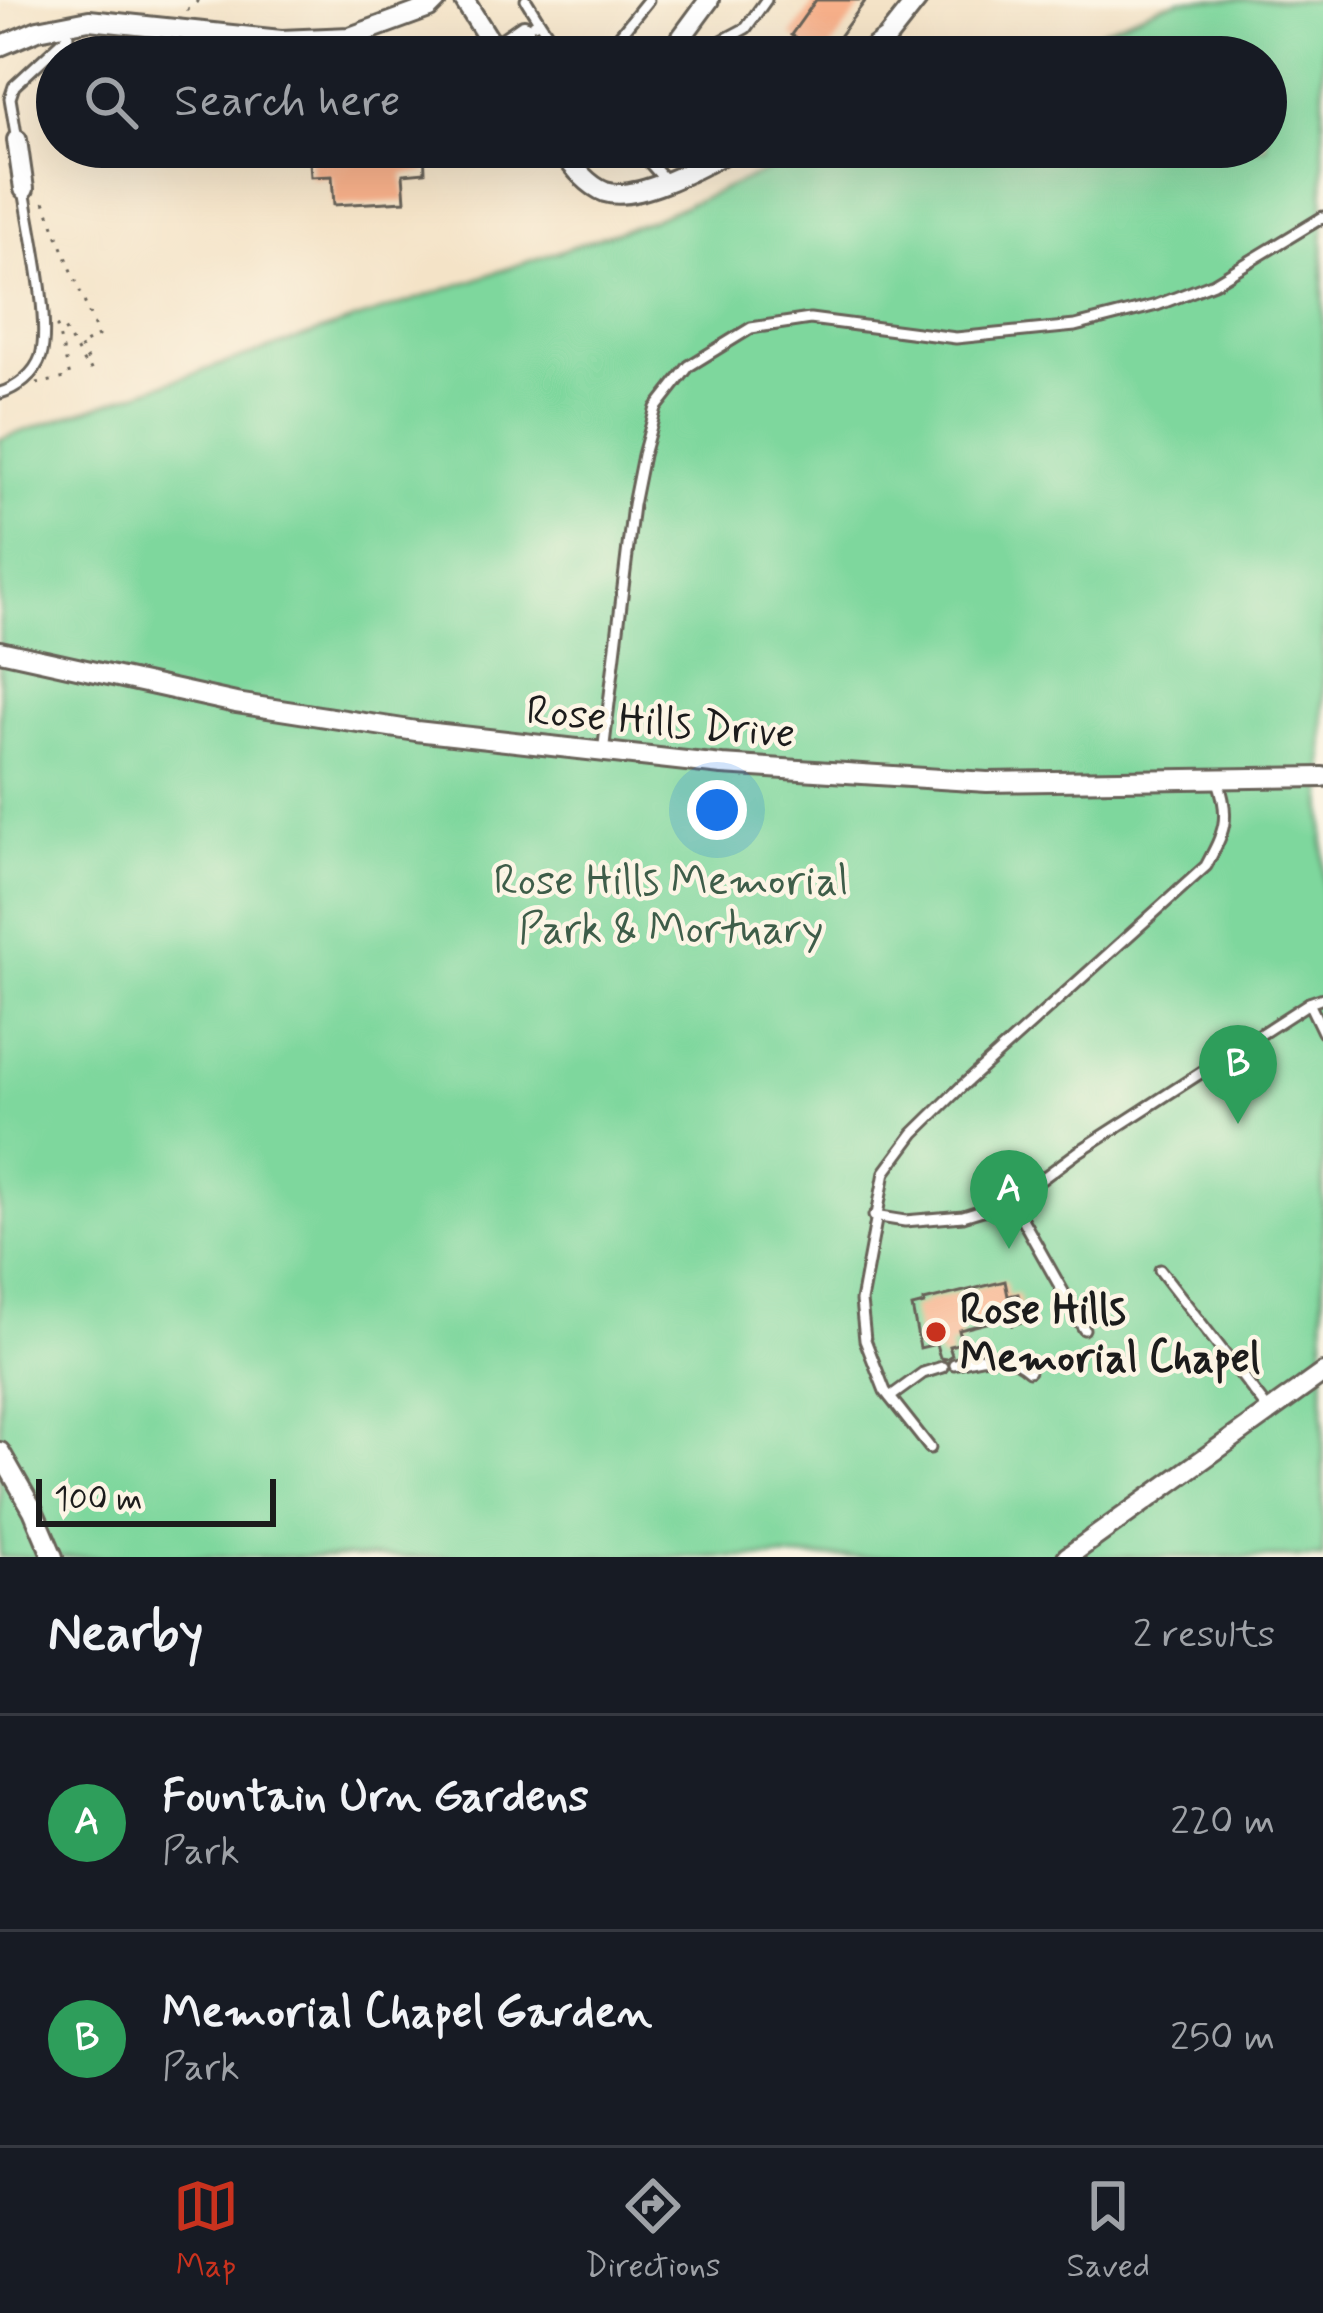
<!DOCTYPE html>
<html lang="en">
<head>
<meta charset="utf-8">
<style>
  body { margin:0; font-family:Mynerve,sans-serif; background:#242831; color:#f1f3f6 }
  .scale { position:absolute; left:36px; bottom:30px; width:240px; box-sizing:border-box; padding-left:12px; border:6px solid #1c1c1c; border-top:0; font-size:33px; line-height:42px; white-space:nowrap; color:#1c1c1c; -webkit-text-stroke:9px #fcf5e5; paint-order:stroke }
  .you { position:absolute; left:717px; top:810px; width:42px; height:42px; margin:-30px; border:9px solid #fff; border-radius:50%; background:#1a73e8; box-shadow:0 0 0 18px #1a73e833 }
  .badge { display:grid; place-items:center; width:78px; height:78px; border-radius:50%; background:#c8321e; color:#fff; font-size:39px; font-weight:700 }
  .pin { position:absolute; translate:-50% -99px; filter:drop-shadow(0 3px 6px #0008) }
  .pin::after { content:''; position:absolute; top:63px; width:42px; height:36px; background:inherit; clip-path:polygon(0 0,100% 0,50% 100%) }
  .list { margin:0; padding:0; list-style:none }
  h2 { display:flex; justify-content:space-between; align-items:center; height:156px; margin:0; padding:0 48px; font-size:51px }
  h2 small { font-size:39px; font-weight:400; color:#9ea1a6 }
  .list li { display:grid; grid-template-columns:78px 1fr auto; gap:36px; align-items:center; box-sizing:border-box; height:216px; padding:0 48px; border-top:3px solid #363941 }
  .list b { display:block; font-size:45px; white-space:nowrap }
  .list p { margin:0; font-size:39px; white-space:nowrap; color:#9ea1a6 }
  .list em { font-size:39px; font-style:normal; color:#9ea1a6 }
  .icon { flex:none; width:66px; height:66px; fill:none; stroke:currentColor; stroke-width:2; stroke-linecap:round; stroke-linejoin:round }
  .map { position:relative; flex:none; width:1323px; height:1557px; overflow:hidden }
  .search { position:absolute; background:#171b24; box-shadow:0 12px 48px #0002; left:36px; right:36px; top:36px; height:132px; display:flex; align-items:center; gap:30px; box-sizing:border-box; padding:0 42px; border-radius:66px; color:#9ea1a6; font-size:45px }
  .sheet { height:588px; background:#171b24 }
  nav { display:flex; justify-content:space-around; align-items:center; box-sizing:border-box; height:168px; border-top:3px solid #363941; background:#171b24; font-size:33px; color:#9ea1a6 }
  nav a { display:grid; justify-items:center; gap:6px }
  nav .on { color:#c8321e }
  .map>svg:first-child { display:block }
  .green { fill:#7ed79d; stroke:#4d7a5c; stroke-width:3 }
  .building { fill:#f7b08a }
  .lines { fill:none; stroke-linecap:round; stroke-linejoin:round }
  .service-casing { stroke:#686258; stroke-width:15 }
  .minor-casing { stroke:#686258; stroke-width:24 }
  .path { stroke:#686258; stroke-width:3; stroke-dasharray:3 9; stroke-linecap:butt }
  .service { stroke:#fff; stroke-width:9 }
  .minor { stroke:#fff; stroke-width:18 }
  .poi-dot { fill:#c8321e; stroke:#fcf5e5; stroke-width:4.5 }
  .labels { text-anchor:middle; stroke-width:9; stroke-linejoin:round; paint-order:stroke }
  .street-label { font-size:42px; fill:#1c1c1c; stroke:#fcf5e5 }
  .park-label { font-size:42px; fill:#3e5d49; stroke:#fcf5e5 }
  .poi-label { font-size:42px; font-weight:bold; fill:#1c1c1c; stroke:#fcf5e5; text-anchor:start }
</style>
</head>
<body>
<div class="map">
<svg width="1323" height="1557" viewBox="0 0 1323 1557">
  <rect width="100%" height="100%" fill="#fcf5e5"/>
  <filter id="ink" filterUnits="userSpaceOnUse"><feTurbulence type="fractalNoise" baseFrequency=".00833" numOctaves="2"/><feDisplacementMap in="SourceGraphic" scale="24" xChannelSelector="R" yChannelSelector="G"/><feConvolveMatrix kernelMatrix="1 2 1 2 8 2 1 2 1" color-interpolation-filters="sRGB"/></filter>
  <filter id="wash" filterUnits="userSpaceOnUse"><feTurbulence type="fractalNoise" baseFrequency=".004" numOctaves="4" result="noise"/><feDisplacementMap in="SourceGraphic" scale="48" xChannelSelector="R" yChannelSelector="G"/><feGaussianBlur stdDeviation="2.7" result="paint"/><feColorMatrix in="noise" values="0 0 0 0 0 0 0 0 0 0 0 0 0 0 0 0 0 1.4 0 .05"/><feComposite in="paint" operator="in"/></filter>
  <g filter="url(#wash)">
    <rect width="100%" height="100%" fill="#f4e3c7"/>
    <!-- green -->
    <path class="green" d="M1183 0H1323V1557H0V439L646 222 824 147H1266V57H1038L1160 6Z"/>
    <g id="blocks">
      <!-- building -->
      <g class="building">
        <path d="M816 0H866L824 57H791L801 43 791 35Z"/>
        <path d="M309 147H424L425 172 403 174 405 201 334 205 332 176 311 177Z"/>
        <path d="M1005 1281 1008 1296 1018 1294 1025 1321 1012 1325 1010 1317 959 1330 962 1343 949 1346 952 1355 946 1359 940 1358 936 1344 920 1348 912 1307 924 1304V1301Z"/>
      </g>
    </g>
  </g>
  <g filter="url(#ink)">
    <use href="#blocks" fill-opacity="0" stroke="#686258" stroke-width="3"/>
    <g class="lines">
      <defs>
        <g id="service">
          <path d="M526 0 539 21 534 24"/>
          <path d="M539 21 563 57"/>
          <path d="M602 57 648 0"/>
          <path d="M704 57 714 45 746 28 766 0"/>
          <path d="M17 140 10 98 14 86 68 36 66 24"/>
          <path d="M646 147 649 162 666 181"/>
          <path d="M0 393C17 388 35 374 41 356 51 321 30 229 24 189"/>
          <path d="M603 753 633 505 643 455 656 408 689 366 751 328 810 319 956 338 1075 326 1157 305 1214 283 1323 217"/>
          <path d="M1309 1003 1323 1032"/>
          <path d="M1012 1201 1084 1329"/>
          <path d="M874 1216 905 1221 963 1216 1012 1201 1078 1152 1309 1003 1323 998"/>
          <path d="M1160 1270 1269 1411"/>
          <path d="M954 1364C983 1357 1005 1349 1029 1371"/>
          <path d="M890 1397 923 1373 942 1367"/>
          <path d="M930 1448 885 1391 865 1340 861 1301 885 1172 914 1133 961 1087 1206 866C1224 832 1231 819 1218 781"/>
        </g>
        <g id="minor">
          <path d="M464 0 500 57"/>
          <path d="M0 46 38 30 89 20 281 40 350 37 429 8 437 0"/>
          <path d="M495 49 524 29"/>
          <path d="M667 57 709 0"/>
          <path d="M861 57 887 38 917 0"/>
          <path d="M17 140 24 189"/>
          <path d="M558 147C570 162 586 185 605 192 639 203 707 163 737 147"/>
          <path d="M559 149 587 153 594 147"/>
          <path d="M0 651 236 703 416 731 722 765 987 782 1323 777"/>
          <path d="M0 1452 33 1510 53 1557"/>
          <path d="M1067 1557 1323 1373"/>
        </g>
      </defs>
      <!-- service casing -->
      <use href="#service" class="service-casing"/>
      <!-- minor casing -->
      <use href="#minor" class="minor-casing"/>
      <!-- path -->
      <g class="path">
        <path d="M187 11 199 0"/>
        <path d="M37 384 70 377 57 327 62 325 88 370 92 368 79 346 98 336 43 199 46 197"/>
      </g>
      <!-- service -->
      <use href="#service" class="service"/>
      <!-- minor -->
      <use href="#minor" class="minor"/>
    </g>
  </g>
  <!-- markers -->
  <circle class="poi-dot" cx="936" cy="1332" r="12"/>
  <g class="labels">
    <!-- street labels -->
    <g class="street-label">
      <text transform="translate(661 720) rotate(5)" y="15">Rose Hills Drive</text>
    </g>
    <!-- park labels -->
    <g class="park-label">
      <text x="671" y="894">Rose Hills Memorial<tspan x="671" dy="48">Park &amp; Mortuary</tspan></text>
    </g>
    <!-- poi labels -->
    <g class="poi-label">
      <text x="960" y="1323">Rose Hills<tspan x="960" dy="48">Memorial Chapel</tspan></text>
    </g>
  </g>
</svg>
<div class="scale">100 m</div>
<div class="you"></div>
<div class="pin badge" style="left:1009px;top:1249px;background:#2e9e5b">A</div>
<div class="pin badge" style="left:1238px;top:1124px;background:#2e9e5b">B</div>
<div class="search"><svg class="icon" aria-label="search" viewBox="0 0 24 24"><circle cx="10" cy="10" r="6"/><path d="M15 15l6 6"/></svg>Search here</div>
</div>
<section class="sheet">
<h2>Nearby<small>2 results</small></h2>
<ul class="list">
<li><span class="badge" style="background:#2e9e5b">A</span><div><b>Fountain Urn Gardens</b><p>Park</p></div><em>220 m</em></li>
<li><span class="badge" style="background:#2e9e5b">B</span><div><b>Memorial Chapel Garden</b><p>Park</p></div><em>250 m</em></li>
</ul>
</section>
<nav>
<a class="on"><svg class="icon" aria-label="map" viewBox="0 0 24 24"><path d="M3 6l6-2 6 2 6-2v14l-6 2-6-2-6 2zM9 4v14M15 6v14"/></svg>Map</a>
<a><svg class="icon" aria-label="directions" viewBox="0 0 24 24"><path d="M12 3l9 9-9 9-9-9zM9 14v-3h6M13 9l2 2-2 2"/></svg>Directions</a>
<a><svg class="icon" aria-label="saved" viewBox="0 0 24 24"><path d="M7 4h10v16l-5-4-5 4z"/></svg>Saved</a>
</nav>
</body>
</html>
